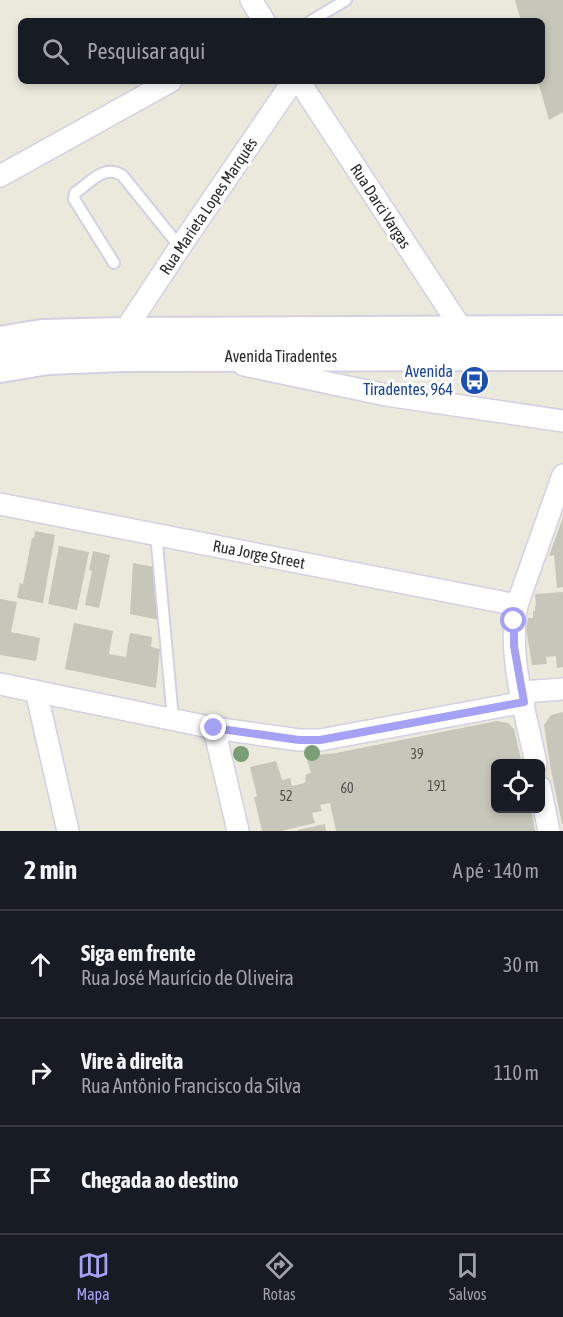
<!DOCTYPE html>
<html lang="pt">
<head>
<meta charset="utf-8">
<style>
  body { margin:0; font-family:"Asap Condensed",sans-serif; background:#20242c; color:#f1f3f6 }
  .controls { position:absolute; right:18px; bottom:18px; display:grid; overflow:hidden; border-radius:9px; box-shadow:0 3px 9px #0003 }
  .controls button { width:54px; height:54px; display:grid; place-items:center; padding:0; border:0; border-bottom:2px solid #363941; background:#171b24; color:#f1f3f6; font:30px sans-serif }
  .stop { position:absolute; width:18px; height:18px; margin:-14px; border:4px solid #a5a2f5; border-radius:50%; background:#fff }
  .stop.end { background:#a5a2f5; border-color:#fff; box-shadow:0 2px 6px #0008 }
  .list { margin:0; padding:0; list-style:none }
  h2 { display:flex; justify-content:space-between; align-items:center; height:78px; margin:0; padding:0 24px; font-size:26px }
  h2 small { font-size:20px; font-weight:400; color:#9ea1a6 }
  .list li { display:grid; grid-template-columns:39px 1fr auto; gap:18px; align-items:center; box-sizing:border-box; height:108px; padding:0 24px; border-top:2px solid #363941 }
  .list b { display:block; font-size:22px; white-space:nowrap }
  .list p { margin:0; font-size:20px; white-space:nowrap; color:#9ea1a6 }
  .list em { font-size:20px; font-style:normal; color:#9ea1a6 }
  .icon { flex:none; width:33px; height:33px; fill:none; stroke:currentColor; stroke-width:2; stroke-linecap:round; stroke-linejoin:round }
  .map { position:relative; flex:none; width:563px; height:831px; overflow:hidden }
  .search { position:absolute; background:#171b24; box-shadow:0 3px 9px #0003; left:18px; right:18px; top:18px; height:66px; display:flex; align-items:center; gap:15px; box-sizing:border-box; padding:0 21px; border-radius:9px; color:#9ea1a6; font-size:22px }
  .sheet { height:402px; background:#171b24 }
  nav { display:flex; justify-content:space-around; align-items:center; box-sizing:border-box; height:84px; border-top:2px solid #363941; background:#171b24; font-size:16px; color:#9ea1a6 }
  nav a { display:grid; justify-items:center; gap:3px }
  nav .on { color:#a5a2f5 }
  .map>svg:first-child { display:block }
  .building { fill:#c7c6ba }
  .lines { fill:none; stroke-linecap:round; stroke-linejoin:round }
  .lane-casing { stroke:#d2d1e2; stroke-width:14 }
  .street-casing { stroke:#d2d1e2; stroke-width:24 }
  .secondary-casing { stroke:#d2d1e2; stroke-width:32 }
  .lane { stroke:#fff; stroke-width:10 }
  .street { stroke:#fff; stroke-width:21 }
  .secondary { stroke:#fff; stroke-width:28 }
  .tree { fill:#799f74 }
  .route { stroke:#a5a2f5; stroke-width:8 }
  .labels { text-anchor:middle; stroke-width:6; stroke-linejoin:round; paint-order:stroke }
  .number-label { font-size:14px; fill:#51514e }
  .street-label { font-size:16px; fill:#2a2a2a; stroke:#fff }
  .transit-label { font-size:16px; fill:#164399; stroke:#fff; text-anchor:end }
</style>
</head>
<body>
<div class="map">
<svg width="563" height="831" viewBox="0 0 563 831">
  <rect width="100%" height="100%" fill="#ebe8dc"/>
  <!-- building -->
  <g class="building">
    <path d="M515 0H563V112L549 120 538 81H542V21H521Z"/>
    <path d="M563 517V587L557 588 554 555 549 556Z"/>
    <path d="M35 531 55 535 43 603 17 598 20 583 23 584 32 538H34Z"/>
    <path d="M59 546 89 552 77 610 48 604Z"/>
    <path d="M93 551 110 555 99 608 85 605 92 571 89 570Z"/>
    <path d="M133 563 155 567 160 620 130 614Z"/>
    <path d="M563 592V667L557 668 556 656 546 657 547 664 532 665 526 628 528 618H533V611H535V606H536L535 594Z"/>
    <path d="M0 599 17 602 11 632 40 638 36 661 0 655Z"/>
    <path d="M74 623 113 631 109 654 126 657 130 633 152 637 151 647 160 649 156 688 65 669Z"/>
    <path d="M563 712V824H562L550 765 544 725 551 715Z"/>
    <path d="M497 721 508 723 514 729 522 764H495V808H531L535 831H336L330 803 320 805 322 811 312 813 315 823 281 831H262L254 797 257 796 250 767 276 761 282 780 290 778 292 786 305 783 306 774 311 773 306 756 336 753Z"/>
    <path d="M325 824 326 831H298V830Z"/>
  </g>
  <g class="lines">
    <defs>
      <g id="lane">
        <path d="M311 21 346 0"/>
        <path d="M114 263 74 199 75 193C90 183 103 164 122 175L180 247"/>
        <path d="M156 534 173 719"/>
      </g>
      <g id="street">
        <path d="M251 0 264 21"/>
        <path d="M299 81 463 331"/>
        <path d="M0 176 171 81"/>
        <path d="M124 332 180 247 293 81"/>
        <path d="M244 365 386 395 563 421"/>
        <path d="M0 504 517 605"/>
        <path d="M0 684 214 728 299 740H320L524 702"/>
        <path d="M36 691 68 831"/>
        <path d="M522 692 563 689"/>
        <path d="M214 728 238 831"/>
        <path d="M536 764C526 714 507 655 517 605L563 475"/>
        <path d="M540 787 549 831"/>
      </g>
      <g id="secondary">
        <path d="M0 341 42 334 124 332 563 330"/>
        <path d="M0 368 48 360 122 357 563 356"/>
      </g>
    </defs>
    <!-- lane casing -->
    <use href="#lane" class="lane-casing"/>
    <!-- street casing -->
    <use href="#street" class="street-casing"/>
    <!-- secondary casing -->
    <use href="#secondary" class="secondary-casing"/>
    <!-- lane -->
    <use href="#lane" class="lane"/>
    <!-- street -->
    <use href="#street" class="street"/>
    <!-- secondary -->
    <use href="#secondary" class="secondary"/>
  </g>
  <!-- trees -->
  <g class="tree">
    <circle cx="312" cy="753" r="8"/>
    <circle cx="241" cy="754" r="8"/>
  </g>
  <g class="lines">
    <!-- route -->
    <path class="route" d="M214 728 299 740H320L524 702 514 646V621"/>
  </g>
  <!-- icons -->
  <defs>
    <symbol id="bus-disc" viewBox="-11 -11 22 22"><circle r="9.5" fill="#1a4fb4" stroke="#fff"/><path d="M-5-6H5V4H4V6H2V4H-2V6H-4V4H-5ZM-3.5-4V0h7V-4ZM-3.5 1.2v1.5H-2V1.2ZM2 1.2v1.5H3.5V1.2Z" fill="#fff"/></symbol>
  </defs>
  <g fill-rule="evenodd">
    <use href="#bus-disc" x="458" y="364" width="33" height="33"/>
  </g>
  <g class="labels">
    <!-- number labels -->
    <g class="number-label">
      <text x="417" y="759">39</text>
      <text x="437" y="791">191</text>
      <text x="347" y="793">60</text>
      <text x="286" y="801">52</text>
    </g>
    <!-- street labels -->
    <g class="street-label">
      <text transform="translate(208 206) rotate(-56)" y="6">Rua Marieta Lopes Marquês</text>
      <text transform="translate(381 206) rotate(57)" y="6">Rua Darci Vargas</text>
      <text x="281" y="362">Avenida Tiradentes</text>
      <text transform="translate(259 554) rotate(11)" y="6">Rua Jorge Street</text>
    </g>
    <!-- transit labels -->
    <g class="transit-label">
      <text x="453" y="377">Avenida<tspan x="453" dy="18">Tiradentes, 964</tspan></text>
    </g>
  </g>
</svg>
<div class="controls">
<button><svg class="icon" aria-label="locate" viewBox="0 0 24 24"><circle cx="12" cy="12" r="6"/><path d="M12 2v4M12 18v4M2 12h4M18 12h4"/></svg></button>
</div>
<div class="stop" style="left:514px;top:621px"></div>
<div class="stop end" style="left:214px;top:728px"></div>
<div class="search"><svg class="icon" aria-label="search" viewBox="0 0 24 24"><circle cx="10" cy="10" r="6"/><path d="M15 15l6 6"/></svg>Pesquisar aqui</div>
</div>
<section class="sheet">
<h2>2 min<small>A pé · 140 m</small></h2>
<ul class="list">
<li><svg class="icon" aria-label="ahead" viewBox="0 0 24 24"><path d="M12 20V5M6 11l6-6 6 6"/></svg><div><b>Siga em frente</b><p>Rua José Maurício de Oliveira</p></div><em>30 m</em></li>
<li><svg class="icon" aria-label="right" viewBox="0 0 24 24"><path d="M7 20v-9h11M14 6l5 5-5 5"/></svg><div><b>Vire à direita</b><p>Rua Antônio Francisco da Silva</p></div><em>110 m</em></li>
<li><svg class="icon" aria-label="arrive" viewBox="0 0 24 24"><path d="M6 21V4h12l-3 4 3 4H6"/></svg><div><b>Chegada ao destino</b></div></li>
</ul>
</section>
<nav>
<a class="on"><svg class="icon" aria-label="map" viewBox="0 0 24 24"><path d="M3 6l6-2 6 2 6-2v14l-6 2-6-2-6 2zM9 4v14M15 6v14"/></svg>Mapa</a>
<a><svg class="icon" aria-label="directions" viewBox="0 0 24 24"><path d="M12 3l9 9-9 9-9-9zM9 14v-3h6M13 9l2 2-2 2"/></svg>Rotas</a>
<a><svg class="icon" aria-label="saved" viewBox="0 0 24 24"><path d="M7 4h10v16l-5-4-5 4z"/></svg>Salvos</a>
</nav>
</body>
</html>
